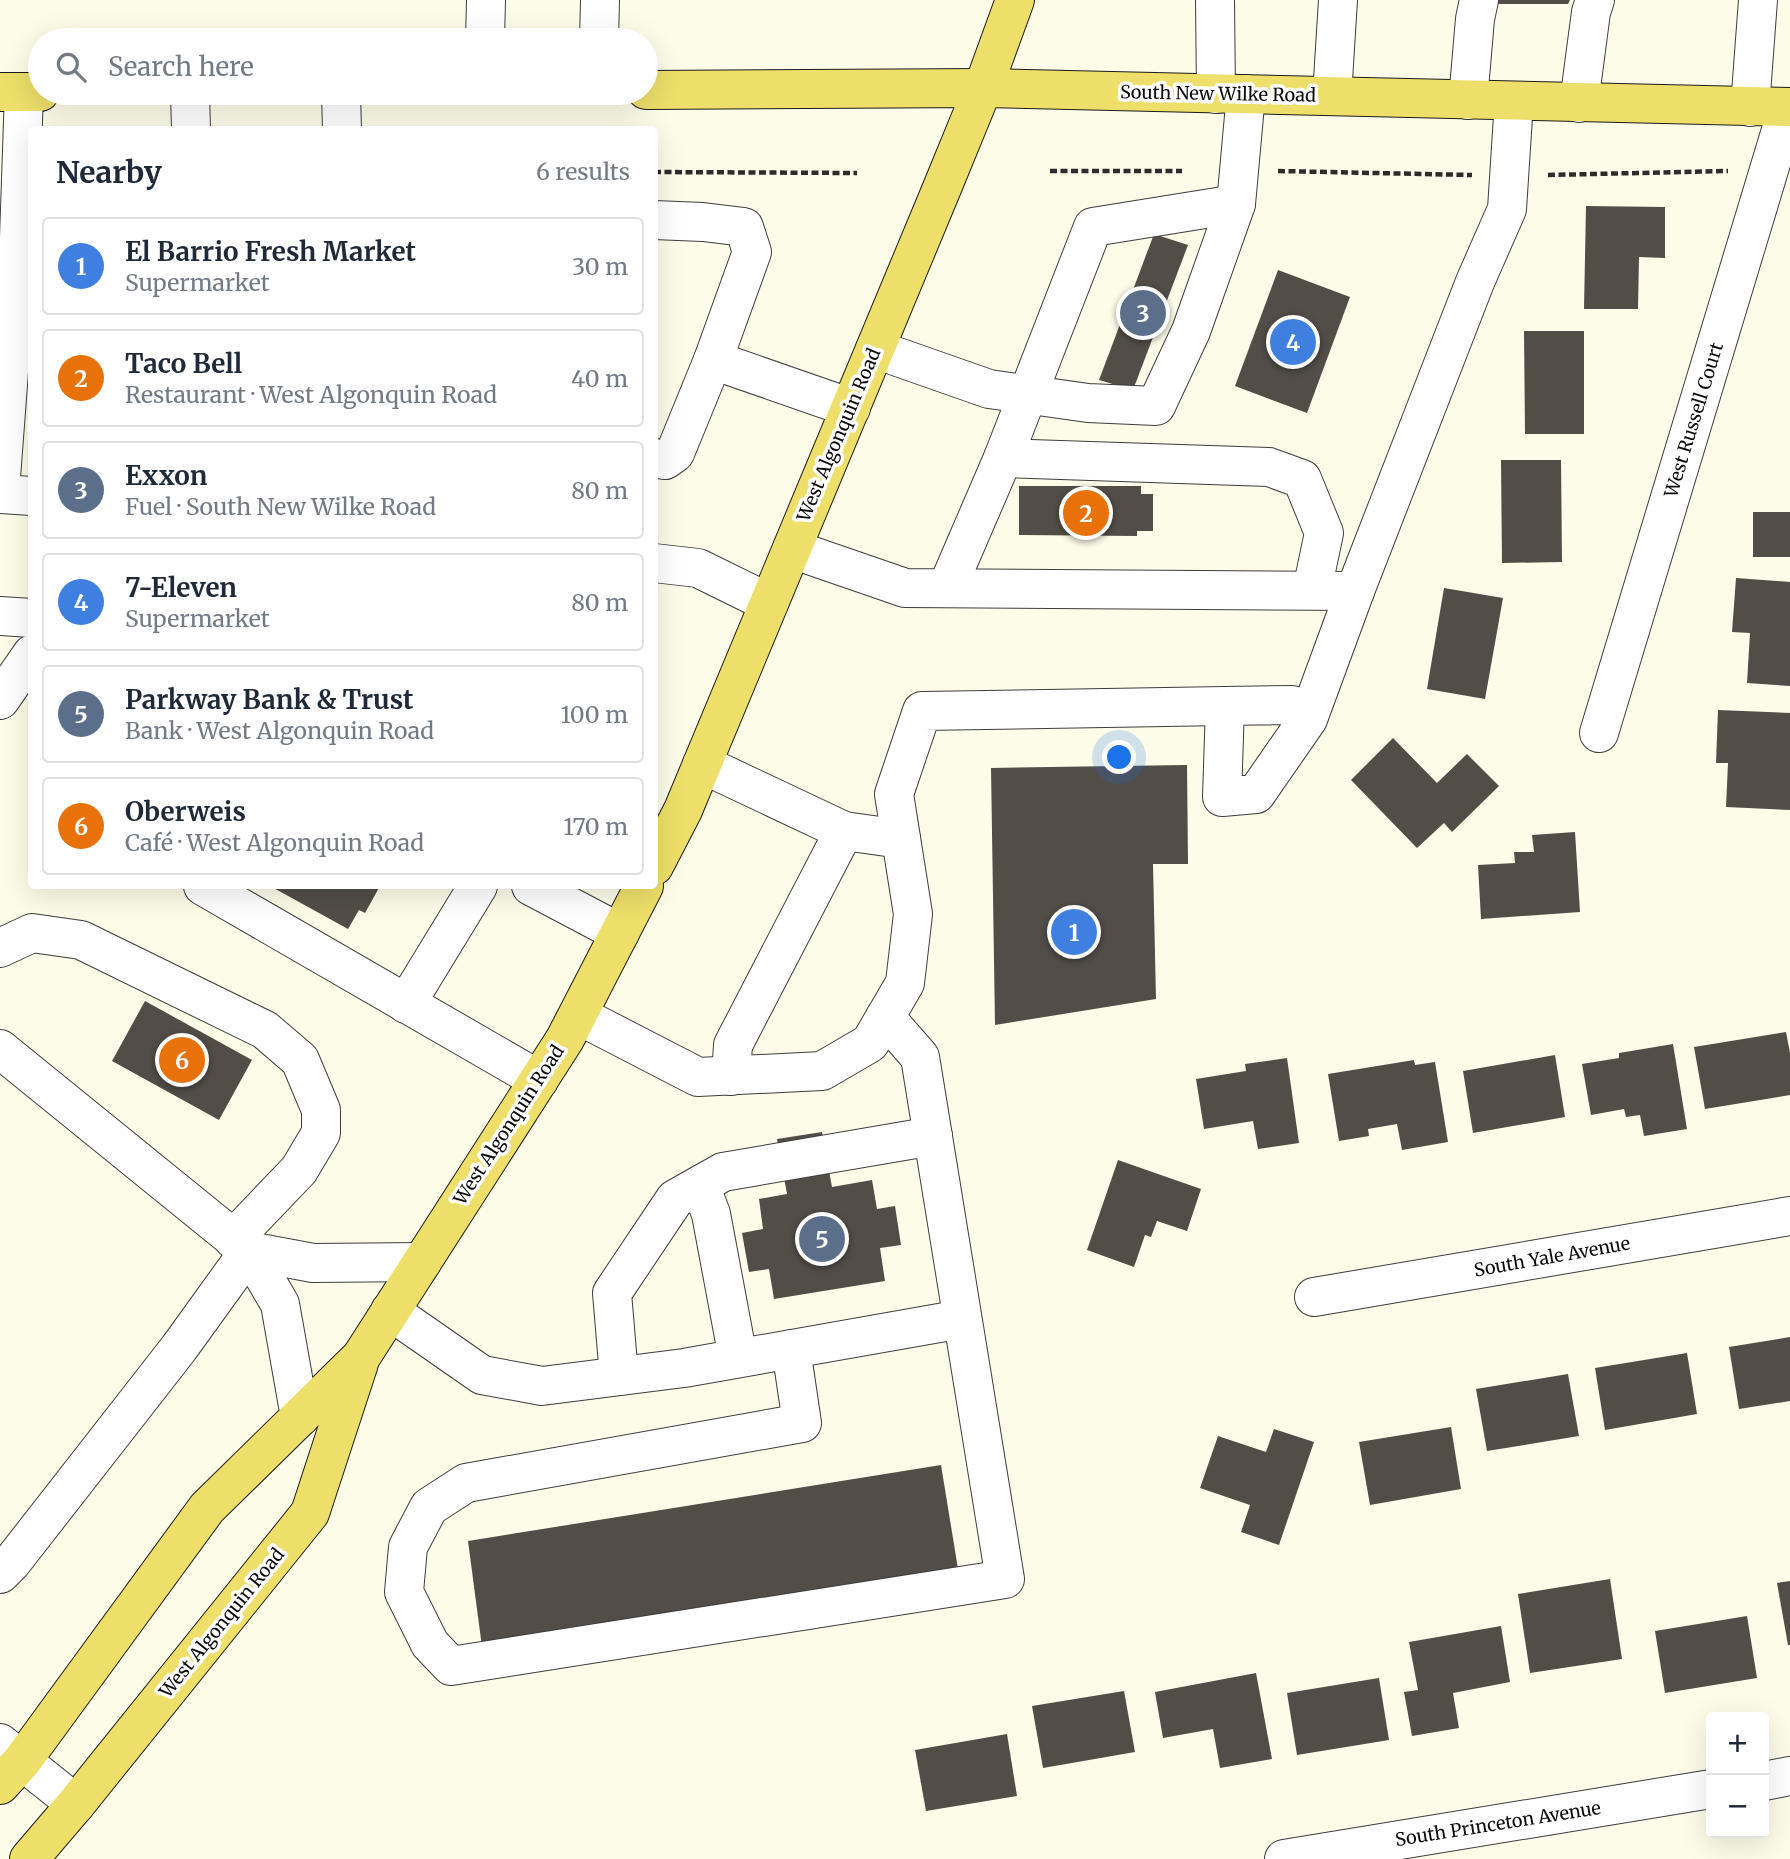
<!DOCTYPE html>
<html lang="en">
<head>
<meta charset="utf-8">
<style>
  body { margin:0; font-family:Merriweather,serif; background:#f6f6f7; color:#1f2937 }
  .controls { position:absolute; right:21px; bottom:21px; display:grid; overflow:hidden; border-radius:7px; box-shadow:0 7px 28px #0002 }
  .controls button { width:63px; height:63px; display:grid; place-items:center; padding:0; border:0; border-bottom:2px solid #e0e1e3; background:#fff; color:#1f2937; font:35px sans-serif }
  .you { position:absolute; left:1120px; top:758px; width:24px; height:24px; margin:-18px; border:5px solid #fff; border-radius:50%; background:#1a73e8; box-shadow:0 0 0 10px #1a73e833 }
  .badge { display:grid; place-items:center; width:46px; height:46px; border-radius:50%; background:#ea580c; color:#fff; font-size:23px; font-weight:700 }
  .pin { position:absolute; translate:-50% -50%; border:4px solid #fff; box-shadow:0 2px 7px #0006 }
  .list { margin:0; padding:0; list-style:none }
  h2 { display:flex; justify-content:space-between; align-items:center; height:91px; margin:0; padding:0 28px; font-size:30px }
  h2 small { font-size:23px; font-weight:400; color:#747a83 }
  .list li { display:grid; grid-template-columns:46px 1fr auto; gap:21px; align-items:center; box-sizing:border-box; height:98px; margin:0 14px 14px; padding:0 14px; border:2px solid #e0e1e3; border-radius:7px }
  .list b { display:block; font-size:26px; white-space:nowrap }
  .list p { margin:0; font-size:23px; white-space:nowrap; color:#747a83 }
  .list em { font-size:23px; font-style:normal; color:#747a83 }
  .icon { flex:none; width:38px; height:38px; fill:none; stroke:currentColor; stroke-width:2; stroke-linecap:round; stroke-linejoin:round }
  .map { position:relative; flex:none; width:1790px; height:1859px; overflow:hidden }
  .search { position:absolute; background:#fff; box-shadow:0 7px 28px #0002; left:28px; top:28px; width:630px; height:77px; display:flex; align-items:center; gap:18px; box-sizing:border-box; padding:0 24px; border-radius:38px; color:#747a83; font-size:26px }
  .panel { position:absolute; background:#fff; box-shadow:0 7px 28px #0002; left:28px; top:126px; width:630px; height:763px; border-radius:7px }
  .map>svg:first-child { display:block }
  .building { fill:#524d47 }
  .lines { fill:none; stroke-linecap:round; stroke-linejoin:round }
  .minor-casing { stroke:#3d3d3d; stroke-width:40 }
  .major-casing { stroke:#1b1b1b; stroke-width:40 }
  .path { stroke:#2c2c2c; stroke-width:4.5; stroke-dasharray:7 3.5; stroke-linecap:butt }
  .minor { stroke:#fff; stroke-width:38 }
  .major { stroke:#eddf69; stroke-width:38 }
  .labels { text-anchor:middle; stroke-width:7; stroke-linejoin:round; paint-order:stroke }
  .street-label { font-size:18px; fill:#0a0a0a; stroke:#fff }
</style>
</head>
<body>
<div class="map">
<svg width="1790" height="1859" viewBox="0 0 1790 1859">
  <rect width="100%" height="100%" fill="#fdfce9"/>
  <!-- building -->
  <g class="building">
    <path d="M1495 0H1570L1568 4H1494Z"/>
    <path d="M1586 206 1665 207V258L1639 257 1638 309H1584Z"/>
    <path d="M1154 234 1188 245 1133 390 1099 380Z"/>
    <path d="M1278 270 1350 297 1307 413 1235 386Z"/>
    <path d="M1524 331H1584V434H1525Z"/>
    <path d="M1501 460H1561L1562 562 1502 563Z"/>
    <path d="M1019 486H1141V494H1153V531H1137V536L1019 535Z"/>
    <rect x="1753" y="512" width="37" height="45"/>
    <path d="M1736 578 1790 582V686L1747 683 1750 633 1732 632Z"/>
    <path d="M1444 588 1503 598 1485 699 1427 689Z"/>
    <path d="M1718 710 1790 713V810L1726 807 1728 763H1716Z"/>
    <path d="M1393 738 1437 783 1467 754 1499 786 1452 832 1444 823 1417 848 1351 780Z"/>
    <path d="M1187 765 1188 864H1153L1156 999 995 1025 991 768Z"/>
    <path d="M1575 832 1580 912 1481 919 1478 865 1515 863 1514 852H1534L1532 835Z"/>
    <path d="M270 886H380L365 913 359 910 348 929Z"/>
    <path d="M145 1001 252 1060 219 1120 112 1061Z"/>
    <path d="M1786 1032 1790 1053V1095L1705 1109 1694 1047Z"/>
    <path d="M1673 1044 1687 1129 1644 1136 1640 1115 1626 1117 1624 1109 1591 1115 1582 1064 1619 1058V1053Z"/>
    <path d="M1555 1055 1565 1117 1473 1133 1463 1071Z"/>
    <path d="M1287 1058 1299 1143 1258 1149 1253 1121 1204 1129 1196 1079 1246 1071 1245 1064Z"/>
    <path d="M1414 1060 1415 1065 1435 1062 1448 1142 1402 1150 1397 1124 1368 1129 1369 1136 1339 1141 1328 1074Z"/>
    <path d="M822 1132 832 1187 872 1180 877 1209 895 1206 901 1245 880 1248 885 1281 774 1299 769 1269 749 1272 742 1233 763 1229 759 1199 787 1194 777 1139Z"/>
    <path d="M1118 1160 1201 1189 1187 1231 1157 1221 1151 1237 1145 1235 1134 1267 1087 1250Z"/>
    <path d="M1790 1337V1401L1739 1409 1729 1347Z"/>
    <path d="M1687 1353 1697 1414 1605 1430 1595 1368Z"/>
    <path d="M1568 1374 1579 1436 1487 1451 1476 1389Z"/>
    <path d="M1451 1427 1461 1489 1370 1505 1359 1442Z"/>
    <path d="M1274 1429 1314 1442 1279 1545 1241 1532 1250 1505 1200 1488 1218 1436 1266 1452Z"/>
    <path d="M941 1465 959 1575 482 1647 468 1541Z"/>
    <path d="M1610 1579 1622 1659 1530 1673 1518 1594Z"/>
    <path d="M1790 1581V1645H1788L1777 1583Z"/>
    <path d="M1747 1616 1757 1678 1665 1693 1655 1631Z"/>
    <path d="M1501 1626 1510 1682 1453 1693 1459 1728 1412 1736 1404 1692 1418 1690 1409 1642Z"/>
    <path d="M1256 1673 1272 1759 1220 1768 1213 1729 1163 1738 1155 1692Z"/>
    <path d="M1379 1678 1389 1740 1297 1755 1287 1693Z"/>
    <path d="M1124 1691 1135 1752 1043 1768 1032 1706Z"/>
    <path d="M1007 1734 1017 1796 926 1811 915 1750Z"/>
  </g>
  <g class="lines">
    <defs>
      <g id="minor">
        <path d="M1215 0 1216 94"/>
        <path d="M485 40 486 0"/>
        <path d="M599 40 600 0"/>
        <path d="M190 93 191 130"/>
        <path d="M341 93 342 130"/>
        <path d="M1332 96 1338 0"/>
        <path d="M1468 100 1475 19 1479 0"/>
        <path d="M1579 103 1591 12 1595 0"/>
        <path d="M1750 107 1758 0"/>
        <path d="M654 220 703 222 744 227 752 252 713 360 851 408"/>
        <path d="M875 349 989 389 1088 403 1156 406 1191 331 1236 204 1246 94"/>
        <path d="M654 458 665 460 675 453 713 360"/>
        <path d="M1003 458 1269 467 1302 479 1324 533 1312 590"/>
        <path d="M0 491 19 238 24 92"/>
        <path d="M0 494 32 496"/>
        <path d="M792 549 905 588 1355 591"/>
        <path d="M654 563 698 568 769 603"/>
        <path d="M947 588 1003 458 1093 227 1236 204"/>
        <path d="M0 616 32 618"/>
        <path d="M0 700 32 654"/>
        <path d="M1310 710 1292 705 1225 706 1222 797 1256 794 1308 719 1355 591 1475 282 1507 209 1514 101"/>
        <path d="M1599 733 1788 107"/>
        <path d="M702 764 844 831"/>
        <path d="M203 886 539 1080"/>
        <path d="M531 886 620 933"/>
        <path d="M0 948 32 933 81 940 265 1030 300 1060 321 1110V1133L299 1170 233 1239"/>
        <path d="M406 1004 478 886"/>
        <path d="M578 1015 698 1077 822 1071 870 1043 905 983 913 914 894 794 922 711 1225 706"/>
        <path d="M0 1049 249 1251 280 1304 300 1417"/>
        <path d="M731 1076 733 1045 844 831 901 839"/>
        <path d="M700 1185 711 1214 738 1358"/>
        <path d="M249 1251 313 1263 422 1262"/>
        <path d="M1314 1297 1790 1216"/>
        <path d="M390 1311 482 1375 542 1386 684 1368 962 1319"/>
        <path d="M791 1349 802 1423 466 1483 429 1507 408 1547 404 1592 430 1644 451 1666 1005 1579 920 1057 885 1017"/>
        <path d="M619 1376 612 1293 675 1199 723 1172 933 1136"/>
        <path d="M0 1574 12 1562 179 1348 249 1251"/>
        <path d="M0 1743 76 1804"/>
        <path d="M1764 1781 1790 1776"/>
        <path d="M1284 1859 1711 1789"/>
      </g>
      <g id="major">
        <path d="M646 90 983 88 1790 107"/>
        <path d="M0 92H40"/>
        <path d="M654 866 683 810 942 188 983 88 1015 0"/>
        <path d="M0 1785 22 1761 207 1508 361 1357 565 1039 644 886"/>
        <path d="M29 1859 76 1804 310 1513 359 1363"/>
      </g>
    </defs>
    <!-- minor casing -->
    <use href="#minor" class="minor-casing"/>
    <!-- major casing -->
    <use href="#major" class="major-casing"/>
    <!-- path -->
    <g class="path">
      <path d="M1050 171H1182"/>
      <path d="M1278 171 1472 175"/>
      <path d="M654 172 857 173"/>
      <path d="M1548 175 1728 171"/>
    </g>
    <!-- minor -->
    <use href="#minor" class="minor"/>
    <!-- major -->
    <use href="#major" class="major"/>
  </g>
  <g class="labels">
    <!-- street labels -->
    <g class="street-label">
      <text transform="translate(1218 94) rotate(1)" y="6">South New Wilke Road</text>
      <text transform="translate(1694 420) rotate(-73)" y="6">West Russell Court</text>
      <text transform="translate(839 435) rotate(-67)" y="6">West Algonquin Road</text>
      <text transform="translate(509 1125) rotate(-57)" y="6">West Algonquin Road</text>
      <text transform="translate(1552 1257) rotate(-10)" y="6">South Yale Avenue</text>
      <text transform="translate(222 1623) rotate(-51)" y="6">West Algonquin Road</text>
      <text transform="translate(1498 1824) rotate(-9)" y="6">South Princeton Avenue</text>
    </g>
  </g>
</svg>
<div class="controls">
<button>+</button>
<button>−</button>
</div>
<div class="you"></div>
<div class="pin badge" style="left:1074px;top:932px;background:#3f7fe0">1</div>
<div class="pin badge" style="left:1086px;top:513px;background:#e8710a">2</div>
<div class="pin badge" style="left:1143px;top:313px;background:#5c6f8a">3</div>
<div class="pin badge" style="left:1293px;top:342px;background:#3f7fe0">4</div>
<div class="pin badge" style="left:822px;top:1239px;background:#5c6f8a">5</div>
<div class="pin badge" style="left:182px;top:1060px;background:#e8710a">6</div>
<div class="search"><svg class="icon" aria-label="search" viewBox="0 0 24 24"><circle cx="10" cy="10" r="6"/><path d="M15 15l6 6"/></svg>Search here</div>
<section class="panel">
<h2>Nearby<small>6 results</small></h2>
<ul class="list">
<li><span class="badge" style="background:#3f7fe0">1</span><div><b>El Barrio Fresh Market</b><p>Supermarket</p></div><em>30 m</em></li>
<li><span class="badge" style="background:#e8710a">2</span><div><b>Taco Bell</b><p>Restaurant · West Algonquin Road</p></div><em>40 m</em></li>
<li><span class="badge" style="background:#5c6f8a">3</span><div><b>Exxon</b><p>Fuel · South New Wilke Road</p></div><em>80 m</em></li>
<li><span class="badge" style="background:#3f7fe0">4</span><div><b>7-Eleven</b><p>Supermarket</p></div><em>80 m</em></li>
<li><span class="badge" style="background:#5c6f8a">5</span><div><b>Parkway Bank &amp; Trust</b><p>Bank · West Algonquin Road</p></div><em>100 m</em></li>
<li><span class="badge" style="background:#e8710a">6</span><div><b>Oberweis</b><p>Café · West Algonquin Road</p></div><em>170 m</em></li>
</ul>
</section>
</div>
</body>
</html>
